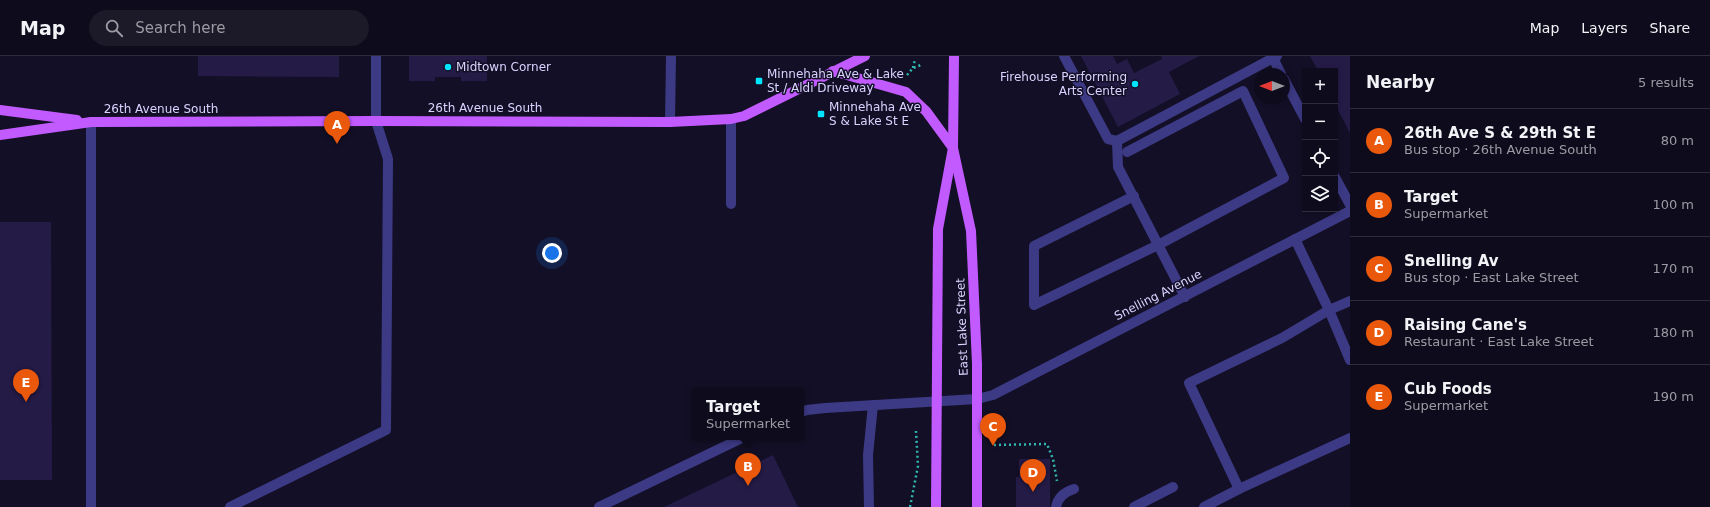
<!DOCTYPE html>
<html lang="en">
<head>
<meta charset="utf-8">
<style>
  body { margin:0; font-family:"DejaVu Sans",sans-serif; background:#1c1929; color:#f1f3f6 }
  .controls { position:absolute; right:12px; top:12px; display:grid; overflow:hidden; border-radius:0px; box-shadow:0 2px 6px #0003 }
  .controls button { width:36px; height:36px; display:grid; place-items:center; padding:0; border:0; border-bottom:1px solid #2e2b3b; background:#0e0b1c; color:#f1f3f6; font:20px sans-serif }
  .compass { position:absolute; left:1254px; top:12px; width:36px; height:36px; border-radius:50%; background:#0e0b1c; box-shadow:0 2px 6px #0003; rotate:270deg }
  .you { position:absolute; left:552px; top:197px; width:14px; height:14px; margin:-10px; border:3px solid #fff; border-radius:50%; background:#1a73e8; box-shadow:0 0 0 6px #1a73e833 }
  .badge { display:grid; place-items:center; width:26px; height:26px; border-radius:50%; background:#ea580c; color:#fff; font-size:13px; font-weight:700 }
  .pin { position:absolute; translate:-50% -33px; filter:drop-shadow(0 1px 2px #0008) }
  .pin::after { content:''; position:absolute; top:21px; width:14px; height:12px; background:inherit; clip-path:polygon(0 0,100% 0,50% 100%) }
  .popup { position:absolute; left:692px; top:332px; width:112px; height:52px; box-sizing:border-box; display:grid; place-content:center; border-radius:0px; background:#0e0b1c; filter:drop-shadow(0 1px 3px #0005); font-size:13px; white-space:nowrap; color:#9b9ba3 }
  .popup b { font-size:15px; color:#f1f3f6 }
  .popup::after { content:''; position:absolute; left:50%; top:100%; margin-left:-8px; border:8px solid transparent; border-top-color:#0e0b1c }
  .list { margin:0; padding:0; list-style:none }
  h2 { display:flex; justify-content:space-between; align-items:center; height:52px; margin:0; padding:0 16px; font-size:17px }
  h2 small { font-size:13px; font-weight:400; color:#9b9ba3 }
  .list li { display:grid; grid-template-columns:26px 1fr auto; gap:12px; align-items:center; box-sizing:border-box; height:64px; padding:0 16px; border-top:1px solid #2e2b3b }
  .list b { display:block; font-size:15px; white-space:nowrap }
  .list p { margin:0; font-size:13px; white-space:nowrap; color:#9b9ba3 }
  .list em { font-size:13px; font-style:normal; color:#9b9ba3 }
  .icon { flex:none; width:22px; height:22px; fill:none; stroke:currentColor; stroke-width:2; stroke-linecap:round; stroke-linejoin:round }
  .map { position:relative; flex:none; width:1350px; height:451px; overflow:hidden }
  header { display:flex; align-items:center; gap:24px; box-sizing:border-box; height:56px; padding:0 20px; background:#0e0b1c; border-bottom:1px solid #2e2b3b }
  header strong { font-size:19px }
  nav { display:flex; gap:22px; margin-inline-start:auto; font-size:14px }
  .search { width:280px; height:36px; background:#1c1929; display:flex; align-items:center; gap:10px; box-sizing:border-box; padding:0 14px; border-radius:22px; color:#9b9ba3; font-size:15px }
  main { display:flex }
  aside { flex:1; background:#0e0b1c }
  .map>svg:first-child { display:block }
  .building { fill:#241b47 }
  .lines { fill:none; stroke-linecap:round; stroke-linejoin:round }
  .path { stroke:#2fb8b0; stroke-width:2.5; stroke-dasharray:2 3; stroke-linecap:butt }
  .minor { stroke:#3d3a85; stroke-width:10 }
  .major { stroke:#c25bff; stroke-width:10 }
  .poi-dot { fill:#00e5ff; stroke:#130f26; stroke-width:1.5 }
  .labels { text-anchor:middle; stroke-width:3; stroke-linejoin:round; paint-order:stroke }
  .poi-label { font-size:12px; fill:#d9d4ff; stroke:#130f26; text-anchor:start }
  .street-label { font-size:12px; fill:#d9d4ff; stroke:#130f26 }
</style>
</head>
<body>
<header>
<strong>Map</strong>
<div class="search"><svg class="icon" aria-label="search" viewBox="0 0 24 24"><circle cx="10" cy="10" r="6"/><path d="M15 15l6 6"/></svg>Search here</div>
<nav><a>Map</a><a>Layers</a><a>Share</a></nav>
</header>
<main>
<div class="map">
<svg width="1350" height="451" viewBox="0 0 1350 451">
  <rect width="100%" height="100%" fill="#130f26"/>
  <!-- building -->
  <g class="building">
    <path d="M198 0H339V21L198 20Z"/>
    <path d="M409 0H487V25H461V21H435V25H409Z"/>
    <path d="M1081 0H1113L1117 8 1127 3 1134 17 1162 3 1161 0H1199L1169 16 1180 38 1118 71Z"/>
    <path d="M1310 0H1350V77L1335 48V15H1318Z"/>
    <path d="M0 166H51L52 424H0Z"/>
    <path d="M773 399 798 451H664L752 409Z"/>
    <path d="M1019 403H1050V451H1016V421H1019Z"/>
  </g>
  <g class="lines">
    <!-- path -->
    <g class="path">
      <path d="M913 12 915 3"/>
      <path d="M907 19 913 12 921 9"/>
      <path d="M994 389 1047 388 1053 403 1057 425"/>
      <path d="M910 451 918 410 916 375"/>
    </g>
    <!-- minor -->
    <g class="minor">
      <path d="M1064 0 1108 83 1117 85"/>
      <path d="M1273 2 1281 18"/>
      <path d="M1284 23 1305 63"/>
      <path d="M731 63V148"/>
      <path d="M91 66V451"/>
      <path d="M670 66 671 0"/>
      <path d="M1127 96 1243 35 1284 122 1158 189 1034 249V190L1134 140"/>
      <path d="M1335 121 1350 149"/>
      <path d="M1185 241 1118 111 1117 85 1277 0"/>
      <path d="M1350 245 1329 254 1350 304"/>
      <path d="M801 356 807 354 825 352 977 343 993 339 1350 155"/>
      <path d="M1239 433 1350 382"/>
      <path d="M230 451 386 374 388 103 376 65V0"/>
      <path d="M599 451 744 381"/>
      <path d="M869 451 868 399 873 349"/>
      <path d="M1056 451C1058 441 1064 436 1074 433"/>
      <path d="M1134 451 1173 431"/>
      <path d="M1204 451 1239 433 1189 327 1282 282 1329 254 1295 183"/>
    </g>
    <!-- major -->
    <g class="major">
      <path d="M833 15 906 36 926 55 953 92 971 175 977 308V451"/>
      <path d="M0 54 77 64"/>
      <path d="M0 79 91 66 376 65 670 66 731 63 744 60 865 0"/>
      <path d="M936 451 938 173 953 92 954 0"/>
    </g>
  </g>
  <!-- markers -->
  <g class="poi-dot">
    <circle cx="448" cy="11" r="4"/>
    <rect x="755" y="21" width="8" height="8" rx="2"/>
    <circle cx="1135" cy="28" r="4"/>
    <rect x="817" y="54" width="8" height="8" rx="2"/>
  </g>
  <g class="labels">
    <!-- poi labels -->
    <g class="poi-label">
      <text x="456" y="15">Midtown Corner</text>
      <text x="767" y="22">Minnehaha Ave &amp; Lake<tspan x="767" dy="14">St / Aldi Driveway</tspan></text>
      <text x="1127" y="25" text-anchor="end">Firehouse Performing<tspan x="1127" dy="14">Arts Center</tspan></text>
      <text x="829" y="55">Minnehaha Ave<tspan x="829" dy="14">S &amp; Lake St E</tspan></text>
    </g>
    <!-- street labels -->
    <g class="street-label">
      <text x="485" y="56">26th Avenue South</text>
      <text x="161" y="57">26th Avenue South</text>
      <text transform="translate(1158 239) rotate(-27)" y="4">Snelling Avenue</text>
      <text transform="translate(962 271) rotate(-92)" y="4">East Lake Street</text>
    </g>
  </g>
</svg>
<div class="controls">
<button>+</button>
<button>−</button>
<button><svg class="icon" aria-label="locate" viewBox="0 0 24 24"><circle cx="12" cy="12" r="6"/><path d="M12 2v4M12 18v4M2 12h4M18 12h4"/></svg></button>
<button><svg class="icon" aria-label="layers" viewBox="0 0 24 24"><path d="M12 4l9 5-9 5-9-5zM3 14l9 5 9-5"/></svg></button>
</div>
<svg class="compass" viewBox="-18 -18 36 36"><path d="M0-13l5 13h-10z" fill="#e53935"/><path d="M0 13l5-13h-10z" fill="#9b9ba3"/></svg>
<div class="you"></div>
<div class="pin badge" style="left:337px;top:88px">A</div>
<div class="pin badge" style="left:748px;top:430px">B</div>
<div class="popup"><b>Target</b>Supermarket</div>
<div class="pin badge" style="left:993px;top:390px">C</div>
<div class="pin badge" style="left:1033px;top:436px">D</div>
<div class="pin badge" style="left:26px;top:346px">E</div>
</div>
<aside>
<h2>Nearby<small>5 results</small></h2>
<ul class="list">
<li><span class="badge">A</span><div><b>26th Ave S &amp; 29th St E</b><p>Bus stop · 26th Avenue South</p></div><em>80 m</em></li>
<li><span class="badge">B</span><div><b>Target</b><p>Supermarket</p></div><em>100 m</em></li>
<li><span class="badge">C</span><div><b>Snelling Av</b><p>Bus stop · East Lake Street</p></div><em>170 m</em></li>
<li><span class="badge">D</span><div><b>Raising Cane's</b><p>Restaurant · East Lake Street</p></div><em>180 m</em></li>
<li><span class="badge">E</span><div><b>Cub Foods</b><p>Supermarket</p></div><em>190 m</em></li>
</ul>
</aside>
</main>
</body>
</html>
